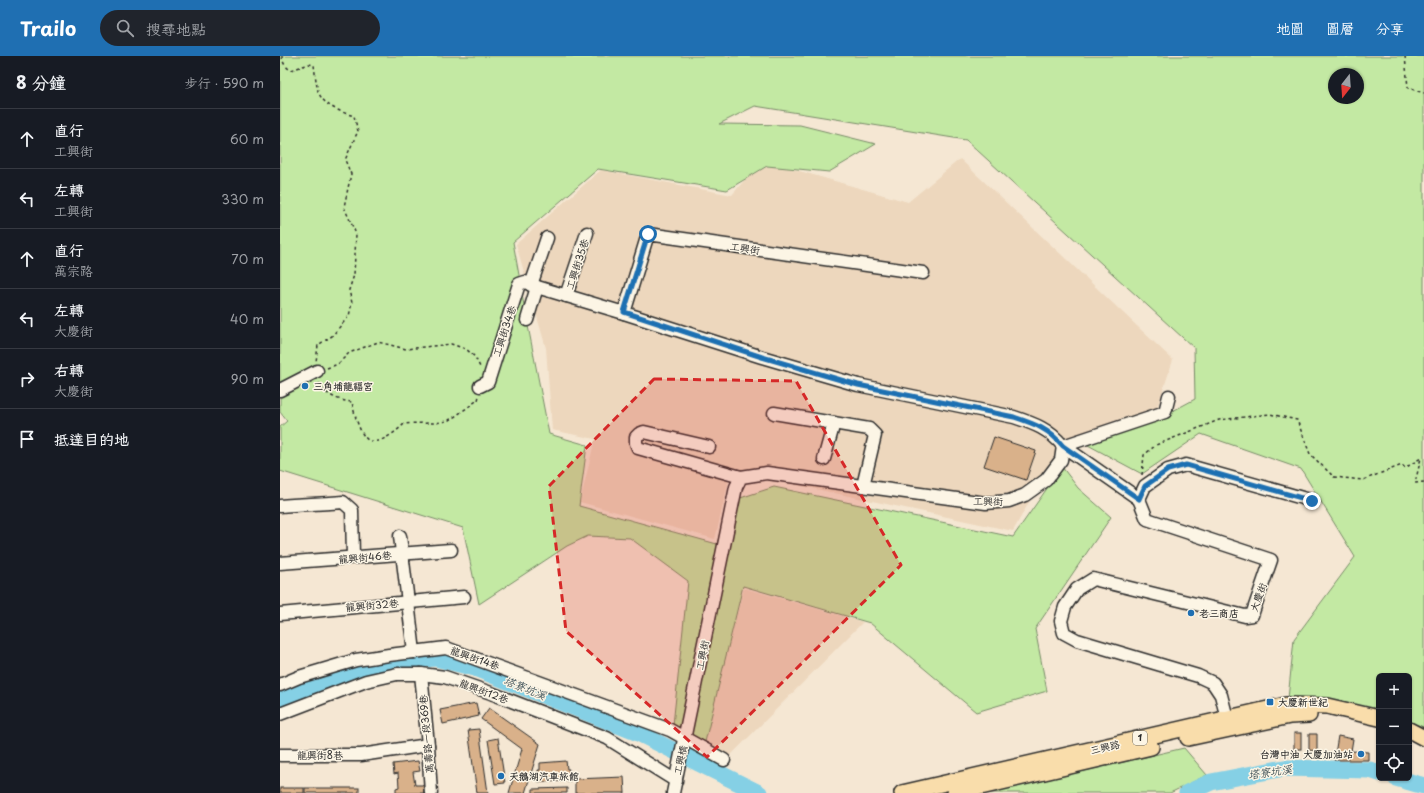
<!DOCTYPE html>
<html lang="zh-TW">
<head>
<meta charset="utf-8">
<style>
  body { margin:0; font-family:"Playpen Sans","LXGW WenKai TC",sans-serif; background:#20242c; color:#f1f3f6 }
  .controls { position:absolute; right:12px; bottom:12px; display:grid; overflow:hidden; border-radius:6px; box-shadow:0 1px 3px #0004 }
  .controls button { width:36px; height:36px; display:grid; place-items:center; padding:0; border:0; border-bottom:1px solid #363941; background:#171b24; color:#f1f3f6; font:20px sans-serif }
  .compass { position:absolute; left:1048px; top:12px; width:36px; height:36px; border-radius:50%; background:#171b24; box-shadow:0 1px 3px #0004; rotate:197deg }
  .stop { position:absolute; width:12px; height:12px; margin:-9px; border:3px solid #1f6fb2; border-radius:50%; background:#fff }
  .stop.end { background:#1f6fb2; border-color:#fff; box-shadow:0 1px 4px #0008 }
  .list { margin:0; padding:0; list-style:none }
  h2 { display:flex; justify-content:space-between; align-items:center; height:52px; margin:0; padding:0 16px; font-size:17px }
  h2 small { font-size:13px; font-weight:400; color:#9ea1a6 }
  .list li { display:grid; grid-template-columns:26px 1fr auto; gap:12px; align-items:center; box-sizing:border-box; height:60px; padding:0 16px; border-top:1px solid #363941 }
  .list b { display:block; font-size:15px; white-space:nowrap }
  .list p { margin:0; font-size:13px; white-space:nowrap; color:#9ea1a6 }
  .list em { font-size:13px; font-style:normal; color:#9ea1a6 }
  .icon { flex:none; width:22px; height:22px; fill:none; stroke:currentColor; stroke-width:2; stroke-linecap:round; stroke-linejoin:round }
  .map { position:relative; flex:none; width:1144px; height:737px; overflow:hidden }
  header { display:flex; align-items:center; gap:24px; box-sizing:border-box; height:56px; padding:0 20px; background:#1f6fb2; color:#fff }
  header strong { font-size:19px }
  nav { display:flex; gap:22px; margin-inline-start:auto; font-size:14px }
  .search { width:280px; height:36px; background:#20242c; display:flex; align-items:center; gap:10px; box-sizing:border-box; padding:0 14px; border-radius:22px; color:#9ea1a6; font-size:15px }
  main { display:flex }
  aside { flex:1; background:#171b24 }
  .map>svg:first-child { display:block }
  .built { fill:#edd7bd }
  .green { fill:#c3e9a3; stroke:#778a67; fill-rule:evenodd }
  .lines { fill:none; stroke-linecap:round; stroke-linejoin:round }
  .river { stroke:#85d0e5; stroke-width:17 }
  .building { fill:#d9b18a; stroke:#2b2b2b }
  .minor-casing { stroke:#2b2b2b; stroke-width:15 }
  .major-casing { stroke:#2b2b2b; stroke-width:18 }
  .path { stroke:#2b2b2b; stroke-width:1.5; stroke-dasharray:3 3; stroke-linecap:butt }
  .minor { stroke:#fcf5e5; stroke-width:12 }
  .major { stroke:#f9ddab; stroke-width:15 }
  .route { stroke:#1f6fb2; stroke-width:5 }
  .marked { fill:#d62828; fill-opacity:0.2; stroke:#d62828; stroke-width:3; stroke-dasharray:8 5; stroke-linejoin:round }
  .poi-dot { fill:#1f6fb2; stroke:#fcf5e5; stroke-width:1.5 }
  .labels { text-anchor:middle; stroke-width:3; stroke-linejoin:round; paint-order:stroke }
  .shield { fill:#fcf5e5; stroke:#6a6863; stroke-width:1 }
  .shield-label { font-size:9px; font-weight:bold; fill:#2b2b2b }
  .street-label { font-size:10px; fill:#2b2b2b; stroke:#fcf5e5 }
  .poi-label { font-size:10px; font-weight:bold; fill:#2b2b2b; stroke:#fcf5e5; text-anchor:start }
  .water-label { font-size:11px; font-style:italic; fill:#42545a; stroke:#fcf5e5 }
</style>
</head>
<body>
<header>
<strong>Trailo</strong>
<div class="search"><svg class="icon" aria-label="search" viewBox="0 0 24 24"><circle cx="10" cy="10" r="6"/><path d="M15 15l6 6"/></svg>搜尋地點</div>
<nav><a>地圖</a><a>圖層</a><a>分享</a></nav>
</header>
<main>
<aside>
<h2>8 分鐘<small>步行 · 590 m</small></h2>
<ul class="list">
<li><svg class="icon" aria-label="ahead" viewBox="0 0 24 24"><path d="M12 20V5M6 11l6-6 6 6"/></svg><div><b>直行</b><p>工興街</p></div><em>60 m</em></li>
<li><svg class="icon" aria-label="left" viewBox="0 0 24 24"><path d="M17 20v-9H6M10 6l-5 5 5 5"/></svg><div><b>左轉</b><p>工興街</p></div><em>330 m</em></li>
<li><svg class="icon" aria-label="ahead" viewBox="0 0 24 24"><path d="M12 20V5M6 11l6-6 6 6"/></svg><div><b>直行</b><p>萬宗路</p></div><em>70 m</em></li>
<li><svg class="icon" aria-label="left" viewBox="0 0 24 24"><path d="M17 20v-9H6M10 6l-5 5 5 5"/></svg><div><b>左轉</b><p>大慶街</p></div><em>40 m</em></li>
<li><svg class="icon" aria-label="right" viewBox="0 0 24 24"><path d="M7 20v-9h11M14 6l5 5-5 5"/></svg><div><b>右轉</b><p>大慶街</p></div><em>90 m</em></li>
<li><svg class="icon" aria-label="arrive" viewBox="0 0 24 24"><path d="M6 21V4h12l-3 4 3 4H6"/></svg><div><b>抵達目的地</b></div></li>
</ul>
</aside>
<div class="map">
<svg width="1144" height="737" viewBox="0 0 1144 737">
  <rect width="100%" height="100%" fill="#f5e7d3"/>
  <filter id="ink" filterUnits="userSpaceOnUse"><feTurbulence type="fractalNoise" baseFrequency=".025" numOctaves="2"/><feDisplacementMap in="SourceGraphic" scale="8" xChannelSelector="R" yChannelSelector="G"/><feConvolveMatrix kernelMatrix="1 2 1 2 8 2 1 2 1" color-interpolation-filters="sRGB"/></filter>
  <g filter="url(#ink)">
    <!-- built -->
    <g class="built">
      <path d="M680 103 893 304 871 370 777 396 733 475 451 415 435 483 300 446 315 383 272 374 266 292 236 188 321 114 452 139 481 104 628 146Z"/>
      <path d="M464 532 583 566 448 702 421 687Z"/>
    </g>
    <!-- green -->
    <g class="green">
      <path d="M0 0H1144V671L1129 666V620H1099V657L1008 643 1014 583 1075 501 1021 413 921 378 862 418 806 388 876 364 915 343 914 292 686 84 475 50 439 68 520 69 596 88 549 116 487 110 447 134 318 113 233 186 241 230H244L242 239 269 378 307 389 299 450 437 488 448 446 494 431 733 481 782 411 798 432 831 461 755 573 767 635 696 656 590 567 463 530 425 686 393 669 408 525 350 482 308 480 287 490 199 548 183 472 0 415V371L7 365 0 356ZM1054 18H1078V42H1054Z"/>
      <path d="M904 692 927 719 890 737H709Z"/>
    </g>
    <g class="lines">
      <!-- river -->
      <g class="river">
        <path d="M0 643 56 622 112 605 156 602 195 612 356 676 479 737"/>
        <path d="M1116 722 1144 730"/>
        <path d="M907 737 931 726 1004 712 1090 714 1099 717"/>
      </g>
    </g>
    <!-- building -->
    <g class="building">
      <path d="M714 381 756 395 746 424 704 410Z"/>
      <path d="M196 647 199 660 163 668 160 654Z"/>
      <path d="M209 652 260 688 245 737H229L242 693 201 663Z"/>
      <path d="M199 673 208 737H197L188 674Z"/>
      <rect x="1014" y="677" width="7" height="16"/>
      <path d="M1029 678H1037V695L1029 694Z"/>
      <path d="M1058 680 1073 683 1071 695 1088 696V704H1054Z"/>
      <path d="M218 682 225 727 215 728 208 684Z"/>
      <path d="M138 705 140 715 133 716 135 729H143L144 737H116V732L119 731 118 717 114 718 113 708Z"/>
      <path d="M286 705 287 713H289L290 725 259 726 258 714H260V707Z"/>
      <path d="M344 721 345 737H295V723Z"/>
      <rect x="0" y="732" width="24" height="5"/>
      <rect x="25" y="732" width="54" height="5"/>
      <path d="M287 732V737H253V733Z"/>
    </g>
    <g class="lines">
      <defs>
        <g id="minor">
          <path d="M251 229 267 182"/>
          <path d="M286 240 307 177"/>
          <path d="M247 264 257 231"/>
          <path d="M200 330 208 326 239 228 245 226 257 231 344 257"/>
          <path d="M0 334 37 315"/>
          <path d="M494 357 589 373 595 379 583 430"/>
          <path d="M783 390 885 356 889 340"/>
          <path d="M783 390 859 443"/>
          <path d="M429 391 364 376 359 378 356 381V387L358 392 461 421"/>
          <path d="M544 403 554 367"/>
          <path d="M0 450C21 448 42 448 63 446L72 454 73 501"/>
          <path d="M120 480 134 596"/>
          <path d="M0 507 171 494"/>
          <path d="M0 558 184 541"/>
          <path d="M141 618 148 689 151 737"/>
          <path d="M0 629 19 621 76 604 109 599 166 592 390 674 444 704"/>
          <path d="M0 658 86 625 117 618H141L165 621 211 637 327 682 396 725"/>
          <path d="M949 670 941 639 933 627 918 620 797 584 784 577 781 565 785 551 797 533 813 523 965 560 972 559 991 504 867 463 859 443 865 430 888 414 906 409 1033 445"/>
          <path d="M0 699H81L148 689"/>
          <path d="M393 737 456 431 461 421 487 417 706 447 729 445 745 439 766 424 781 404 783 390C769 373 755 368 734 361L578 329 482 301 344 257 368 178 643 217"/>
        </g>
        <g id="major">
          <path d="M1129 674 1144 682"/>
          <path d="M908 682 1010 660 1029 659"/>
          <path d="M622 737 1006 649 1047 650 1099 662"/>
          <path d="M675 737 871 691"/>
        </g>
      </defs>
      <!-- minor casing -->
      <use href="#minor" class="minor-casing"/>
      <!-- major casing -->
      <use href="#major" class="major-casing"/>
      <!-- path -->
      <g class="path">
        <path d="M2 0C2 6 6 12 11 14L29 8 34 9C35 17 36 27 38 35 43 50 61 56 74 60L78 75 65 104 71 118 64 151 76 178 74 219 69 234 72 247 69 260 52 280 38 289 36 306"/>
        <path d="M1125 0 1128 32 1144 37"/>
        <path d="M47 312 58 308 69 297 98 286 126 293 171 288 186 293 195 301 201 313"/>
        <path d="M39 327C44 339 60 345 72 346 74 356 79 378 88 384 99 390 117 375 124 368 137 366 157 369 169 364 177 360 190 349 198 344L199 340"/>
        <path d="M862 419 864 399 876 389 939 364 990 358 1017 364 1030 398 1054 421 1083 424 1122 409 1125 412 1141 402 1135 427 1144 426"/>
      </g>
      <!-- minor -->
      <use href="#minor" class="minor"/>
      <!-- major -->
      <use href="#major" class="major"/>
    </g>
  </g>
  <g class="lines" filter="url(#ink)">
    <!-- route -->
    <path class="route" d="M368 178 344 256 482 301 578 329 734 361C755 368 769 373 783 390L859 443 865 430 888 414 906 409 1032 445"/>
  </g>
  <!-- marked area -->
  <path class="marked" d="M374 323 516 325 621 509 427 701 286 575 269 430Z"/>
  <!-- markers -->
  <g class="poi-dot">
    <circle cx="25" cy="330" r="4"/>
    <circle cx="911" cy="557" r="4"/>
    <rect x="986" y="642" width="8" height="8" rx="2"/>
    <circle cx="1081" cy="698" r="4"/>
    <circle cx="221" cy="720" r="4"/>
  </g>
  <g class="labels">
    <!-- shield labels -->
    <rect class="shield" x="853" y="675" width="14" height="14" rx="3"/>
    <g class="shield-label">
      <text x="860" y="685">1</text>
    </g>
    <!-- street labels -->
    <g class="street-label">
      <text transform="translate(465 192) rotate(8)" y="4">工興街</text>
      <text transform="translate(297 208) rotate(-72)" y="4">工興街35巷</text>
      <text transform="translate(224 275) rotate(-72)" y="4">工興街34巷</text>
      <text transform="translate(708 445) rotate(1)" y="4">工興街</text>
      <text transform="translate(85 501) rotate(-5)" y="4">龍興街46巷</text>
      <text transform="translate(978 541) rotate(-70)" y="4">大慶街</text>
      <text transform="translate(92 549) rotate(-5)" y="4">龍興街32巷</text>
      <text transform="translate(422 599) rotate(-79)" y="4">工興街</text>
      <text transform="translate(195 602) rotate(19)" y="4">龍興街14巷</text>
      <text transform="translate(204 635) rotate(20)" y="4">龍興街12巷</text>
      <text transform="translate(146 678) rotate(-95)" y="4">萬壽路一段369巷</text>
      <text transform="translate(825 691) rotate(-13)" y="4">三興路</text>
      <text x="40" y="703">龍興街8巷</text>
      <text transform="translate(400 704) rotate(-78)" y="4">工興橋</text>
    </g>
    <!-- poi labels -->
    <g class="poi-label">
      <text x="33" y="334">三角埔龍福宮</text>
      <text x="919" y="561">老三商店</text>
      <text x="998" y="650">大慶新世紀</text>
      <text x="1073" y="702" text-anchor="end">台灣中油 大慶加油站</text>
      <text x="229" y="724">天鵝湖汽車旅館</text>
    </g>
    <!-- water labels -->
    <g class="water-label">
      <text transform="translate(245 632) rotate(22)" y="4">塔寮坑溪</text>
      <text transform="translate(990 716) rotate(-8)" y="4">塔寮坑溪</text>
    </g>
  </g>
</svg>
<div class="controls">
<button>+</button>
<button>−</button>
<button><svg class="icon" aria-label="locate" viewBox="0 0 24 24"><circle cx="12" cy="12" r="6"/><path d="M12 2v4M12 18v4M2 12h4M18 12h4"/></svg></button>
</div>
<svg class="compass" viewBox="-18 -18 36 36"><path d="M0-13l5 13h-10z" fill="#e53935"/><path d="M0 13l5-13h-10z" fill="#9ea1a6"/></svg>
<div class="stop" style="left:368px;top:178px"></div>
<div class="stop end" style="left:1032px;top:445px"></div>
</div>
</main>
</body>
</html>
